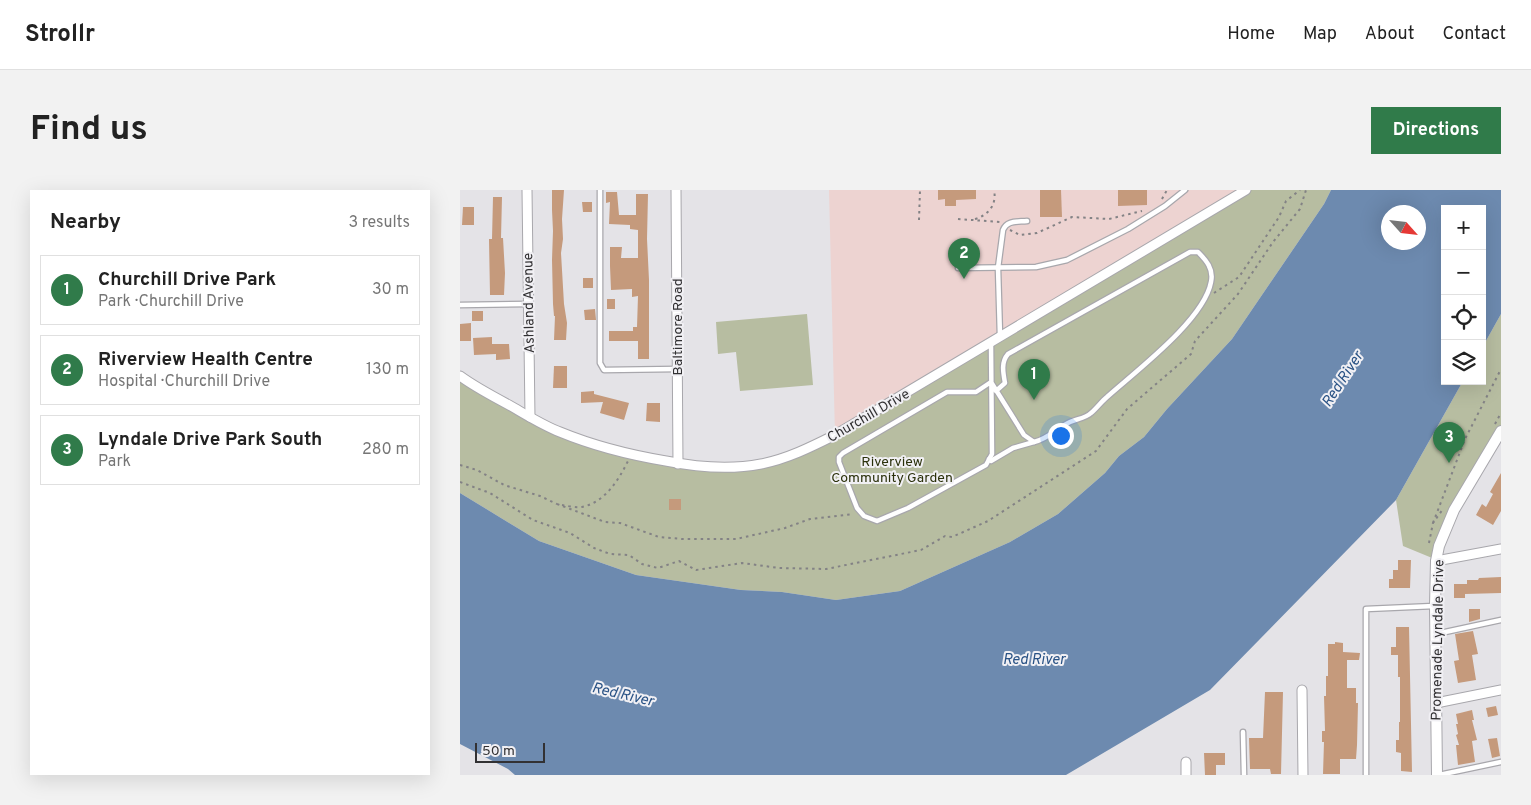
<!DOCTYPE html>
<html lang="en">
<head>
<meta charset="utf-8">
<style>
  body { margin:0; font-family:Overpass,sans-serif; background:#f2f2f2; color:#222 }
  .controls { position:absolute; right:15px; top:15px; display:grid; overflow:hidden; border-radius:0px; box-shadow:0 5px 20px #0002 }
  .controls button { width:45px; height:45px; display:grid; place-items:center; padding:0; border:0; border-bottom:1px solid #e0e0e0; background:#fff; color:#222; font:25px sans-serif }
  .compass { position:absolute; left:921px; top:15px; width:45px; height:45px; border-radius:50%; background:#fff; box-shadow:0 5px 20px #0002; rotate:117deg }
  .scale { position:absolute; left:15px; bottom:12px; width:70px; box-sizing:border-box; padding-left:5px; border:2px solid #323133; border-top:0; font-size:14px; line-height:18px; white-space:nowrap; color:#323133; -webkit-text-stroke:4px #f1f0f4; paint-order:stroke }
  .you { position:absolute; left:600px; top:245px; width:18px; height:18px; margin:-12px; border:4px solid #fff; border-radius:50%; background:#1a73e8; box-shadow:0 0 0 8px #1a73e833 }
  .badge { display:grid; place-items:center; width:32px; height:32px; border-radius:50%; background:#307b4a; color:#fff; font-size:16px; font-weight:700 }
  .pin { position:absolute; translate:-50% -41px; filter:drop-shadow(0 1px 2px #0008) }
  .pin::after { content:''; position:absolute; top:26px; width:18px; height:15px; background:inherit; clip-path:polygon(0 0,100% 0,50% 100%) }
  .list { margin:0; padding:0; list-style:none }
  h2 { display:flex; justify-content:space-between; align-items:center; height:65px; margin:0; padding:0 20px; font-size:21px }
  h2 small { font-size:16px; font-weight:400; color:#767676 }
  .list li { display:grid; grid-template-columns:32px 1fr auto; gap:15px; align-items:center; box-sizing:border-box; height:70px; margin:0 10px 10px; padding:0 10px; border:1px solid #e0e0e0; border-radius:0px }
  .list b { display:block; font-size:19px; white-space:nowrap }
  .list p { margin:0; font-size:16px; white-space:nowrap; color:#767676 }
  .list em { font-size:16px; font-style:normal; color:#767676 }
  .icon { flex:none; width:28px; height:28px; fill:none; stroke:currentColor; stroke-width:2; stroke-linecap:round; stroke-linejoin:round }
  .map { position:relative; flex:none; width:1041px; height:585px; overflow:hidden; border-radius:0px }
  header { display:flex; align-items:center; gap:30px; box-sizing:border-box; height:70px; padding:0 25px; background:#fff; border-bottom:1px solid #e0e0e0 }
  header strong { font-size:24px }
  nav { display:flex; gap:28px; margin-inline-start:auto; font-size:18px }
  .intro { display:flex; align-items:center; justify-content:space-between; box-sizing:border-box; height:120px; padding:0 30px }
  h1 { margin:0; font-size:35px }
  .button { padding:12px 22px; border-radius:0px; background:#307b4a; color:#fff; font-size:18px; font-weight:700 }
  main { display:flex; gap:30px; padding:0 30px }
  aside { flex:1; background:#fff; border-radius:0px; box-shadow:0 5px 20px #0002 }
  .map>svg:first-child { display:block }
  .medical { fill:#edd3d1 }
  .green { fill:#b7bda1 }
  .water { fill:#6d8aaf; fill-rule:evenodd }
  .building { fill:#c59a7c }
  .lines { fill:none; stroke-linecap:round; stroke-linejoin:round }
  .service-casing { stroke:#a8a7ac; stroke-width:7 }
  .minor-casing { stroke:#a8a7ac; stroke-width:11 }
  .tertiary-casing { stroke:#a8a7ac; stroke-width:12 }
  .path { stroke:#838285; stroke-width:2; stroke-dasharray:2.5 4; stroke-linecap:butt }
  .service { stroke:#fff; stroke-width:4.5 }
  .minor { stroke:#fff; stroke-width:9 }
  .tertiary { stroke:#fff; stroke-width:10 }
  .labels { text-anchor:middle; stroke-width:4; stroke-linejoin:round; paint-order:stroke }
  .street-label { font-size:14px; fill:#323133; stroke:#f1f0f4 }
  .park-label { font-size:14px; fill:#2a300a; stroke:#f1f0f4 }
  .water-label { font-size:15px; font-style:italic; fill:#295285; stroke:#f1f0f4 }
</style>
</head>
<body>
<header>
<strong>Strollr</strong>
<nav><a>Home</a><a>Map</a><a>About</a><a>Contact</a></nav>
</header>
<div class="intro"><h1>Find us</h1><a class="button">Directions</a></div>
<main>
<aside>
<h2>Nearby<small>3 results</small></h2>
<ul class="list">
<li><span class="badge">1</span><div><b>Churchill Drive Park</b><p>Park · Churchill Drive</p></div><em>30 m</em></li>
<li><span class="badge">2</span><div><b>Riverview Health Centre</b><p>Hospital · Churchill Drive</p></div><em>130 m</em></li>
<li><span class="badge">3</span><div><b>Lyndale Drive Park South</b><p>Park</p></div><em>280 m</em></li>
</ul>
</aside>
<div class="map">
<svg width="1041" height="585" viewBox="0 0 1041 585">
  <rect width="100%" height="100%" fill="#e4e3e7"/>
  <!-- medical -->
  <path class="medical" d="M369 0H786L375 245Z"/>
  <!-- green -->
  <g class="green">
    <path d="M786 0H871L864 14 772 149 707 219 684 247 659 266 645 283 598 324 550 352 440 401 376 410 322 402 281 400 176 385 79 351 0 303V186L78 231 164 263 275 277 338 263Z"/>
    <path d="M347 124 353 195 280 201 276 162 258 164 256 132Z"/>
    <path d="M1041 124V237L994 320 977 370 943 356 936 310 1003 191H1022V158Z"/>
  </g>
  <!-- water -->
  <path class="water" d="M871 0H1041V124L1022 158V19H985V191H1003L936 310 750 500 606 585H55L48 579 0 554V303L79 351 176 385 281 400 322 402 376 410 440 401 550 352 598 324 645 283 659 266 684 247 707 219 772 149 864 14ZM928 22H958V52H928Z"/>
  <!-- building -->
  <g class="building">
    <path d="M92 0H104L102 29 103 49 101 63 104 114 107 133 106 150H94L95 126H94L93 114 92 70 93 41 92 20Z"/>
    <path d="M478 0H516V9L496 10V16H485V9L478 10Z"/>
    <path d="M580 0H601L602 27H580Z"/>
    <path d="M658 0H687V15L658 16Z"/>
    <path d="M146 2H157L159 25H176V4H188L187 49 189 90V169H178V151H149V141H173V137H177L178 106 172 107V99L151 100 150 76V57H162L161 68H178V40L170 39V35L149 34 150 12 146 13Z"/>
    <path d="M33 7H42L41 48H43L45 83 44 105H30L29 49H32Z"/>
    <path d="M122 12H132V22H123Z"/>
    <path d="M3 17H14V35H2Z"/>
    <rect x="123" y="88" width="10" height="10"/>
    <rect x="147" y="109" width="8" height="10"/>
    <path d="M135 119 136 130H125L124 120Z"/>
    <rect x="12" y="121" width="11" height="10"/>
    <path d="M11 133V151H0V134Z"/>
    <path d="M32 147V154H49L50 169 36 170V164L14 165 13 148Z"/>
    <path d="M94 176H107V198H93Z"/>
    <path d="M134 201V204L169 213 164 230 140 223 143 212 121 213V202Z"/>
    <path d="M187 213H200V232L186 231Z"/>
    <path d="M1041 283V321L1033 335 1016 325 1022 314 1026 317 1033 304 1030 302Z"/>
    <rect x="209" y="309" width="12" height="11"/>
    <path d="M938 370H951L950 398H929V389H933V380H938Z"/>
    <path d="M1041 387V403L1005 404V408H994V394H1007V390H1018L1019 388Z"/>
    <path d="M1009 419H1020V429L1009 432Z"/>
    <path d="M936 437H949L952 582 941 581V563L936 562V550H939V532H940V487H938V465H931V457H936Z"/>
    <path d="M1013 441 1018 464 1012 465 1016 490 998 493 994 471 999 470 995 444Z"/>
    <path d="M875 452 883 453V462L900 463 899 470H887V498H896V513H898L897 555 896 569H880V584H863L864 552H862V541H865L864 506H866V486H868V454H875Z"/>
    <path d="M805 502H823L821 584H811L810 579H790L789 548H803Z"/>
    <path d="M1036 516 1038 525 1028 527 1026 518Z"/>
    <path d="M1012 520 1014 530H1012L1017 550 1012 551 1015 572 998 575 996 555H999L996 545 998 544 996 534H998L996 524Z"/>
    <path d="M1037 548 1040 566 1032 568 1028 549Z"/>
    <path d="M744 563H765V575H756V585H745Z"/>
  </g>
  <g class="lines">
    <defs>
      <g id="service">
        <path d="M140 0V173L144 180 217 179"/>
        <path d="M498 78 576 77 607 70 668 39 705 16 725 0"/>
        <path d="M0 115 68 114"/>
        <path d="M540 146 538 78 543 40C547 30 557 32 567 31"/>
        <path d="M531 153 532 264 526 275 448 318 417 331 404 326 397 318 379 272V267L383 263 487 202H516L531 192 564 245 574 252C588 249 597 238 610 232 617 229 626 228 631 223 637 218 641 212 647 207 676 181 744 130 751 92 754 79 746 70 738 62H730L548 164C541 172 543 182 545 193L536 201"/>
        <path d="M529 269 531 271 553 258 574 252"/>
        <path d="M976 444 1041 430"/>
        <path d="M783 542 784 585"/>
        <path d="M906 585V419L974 416"/>
        <path d="M979 585 1041 572"/>
      </g>
      <g id="minor">
        <path d="M67 0 70 227"/>
        <path d="M216 0 218 274"/>
        <path d="M0 186C15 197 32 206 49 215 65 224 82 235 100 242 134 256 170 265 206 271 236 277 270 280 301 274 327 269 351 257 375 245L786 0"/>
        <path d="M976 371 1041 359"/>
        <path d="M842 500 843 585"/>
        <path d="M976 513 1041 500"/>
        <path d="M726 572V585"/>
      </g>
      <path id="tertiary" d="M977 585 975 416 976 371 979 356 994 320 1041 241"/>
    </defs>
    <!-- service casing -->
    <use href="#service" class="service-casing"/>
    <!-- minor casing -->
    <use href="#minor" class="minor-casing"/>
    <!-- tertiary casing -->
    <use href="#tertiary" class="tertiary-casing"/>
    <!-- path -->
    <g class="path">
      <path d="M702 9 707 0"/>
      <path d="M498 29 540 32"/>
      <path d="M515 29C529 25 537 14 534 0"/>
      <path d="M459 30 460 0"/>
      <path d="M550 40 560 45 577 43 612 27 649 29 682 21"/>
      <path d="M754 103 779 87 819 27 826 11 840 0"/>
      <path d="M1035 234 1041 223"/>
      <path d="M0 275 17 280 44 295 80 306 97 314"/>
      <path d="M0 292 30 303 73 330 110 343 134 358 150 364 169 365 182 374 198 378 219 371 236 380 282 373 319 378 366 379 461 360 485 346 492 347 528 331 636 261 667 219 731 164 735 151 778 104 813 52 840 19 846 0"/>
      <path d="M97 314 145 332 160 333 199 347 222 349H276L325 338 350 329 393 324"/>
      <path d="M102 315C108 316 116 318 122 317 145 312 158 291 168 271"/>
      <path d="M973 333 1005 249 1041 179"/>
      <path d="M969 353 973 333 983 319"/>
    </g>
    <!-- service -->
    <use href="#service" class="service"/>
    <!-- minor -->
    <use href="#minor" class="minor"/>
    <!-- tertiary -->
    <use href="#tertiary" class="tertiary"/>
  </g>
  <g class="labels">
    <!-- street labels -->
    <g class="street-label">
      <text transform="translate(68 113) rotate(-91)" y="5">Ashland Avenue</text>
      <text transform="translate(217 137) rotate(-90)" y="5">Baltimore Road</text>
      <text transform="translate(408 225) rotate(-30)" y="5">Churchill Drive</text>
      <text transform="translate(977 450) rotate(-89)" y="5">Promenade Lyndale Drive</text>
    </g>
    <!-- park labels -->
    <g class="park-label">
      <text x="432" y="276">Riverview<tspan x="432" dy="16">Community Garden</tspan></text>
    </g>
    <!-- water labels -->
    <g class="water-label">
      <text transform="translate(882 189) rotate(-57)" y="5">Red River</text>
      <text x="574" y="474">Red River</text>
      <text transform="translate(163 504) rotate(13)" y="5">Red River</text>
    </g>
  </g>
</svg>
<div class="controls">
<button>+</button>
<button>−</button>
<button><svg class="icon" aria-label="locate" viewBox="0 0 24 24"><circle cx="12" cy="12" r="6"/><path d="M12 2v4M12 18v4M2 12h4M18 12h4"/></svg></button>
<button><svg class="icon" aria-label="layers" viewBox="0 0 24 24"><path d="M12 4l9 5-9 5-9-5zM3 14l9 5 9-5"/></svg></button>
</div>
<svg class="compass" viewBox="-18 -18 36 36"><path d="M0-13l5 13h-10z" fill="#e53935"/><path d="M0 13l5-13h-10z" fill="#767676"/></svg>
<div class="scale">50 m</div>
<div class="you"></div>
<div class="pin badge" style="left:574px;top:210px">1</div>
<div class="pin badge" style="left:504px;top:89px">2</div>
<div class="pin badge" style="left:989px;top:273px">3</div>
</div>
</main>
</body>
</html>
